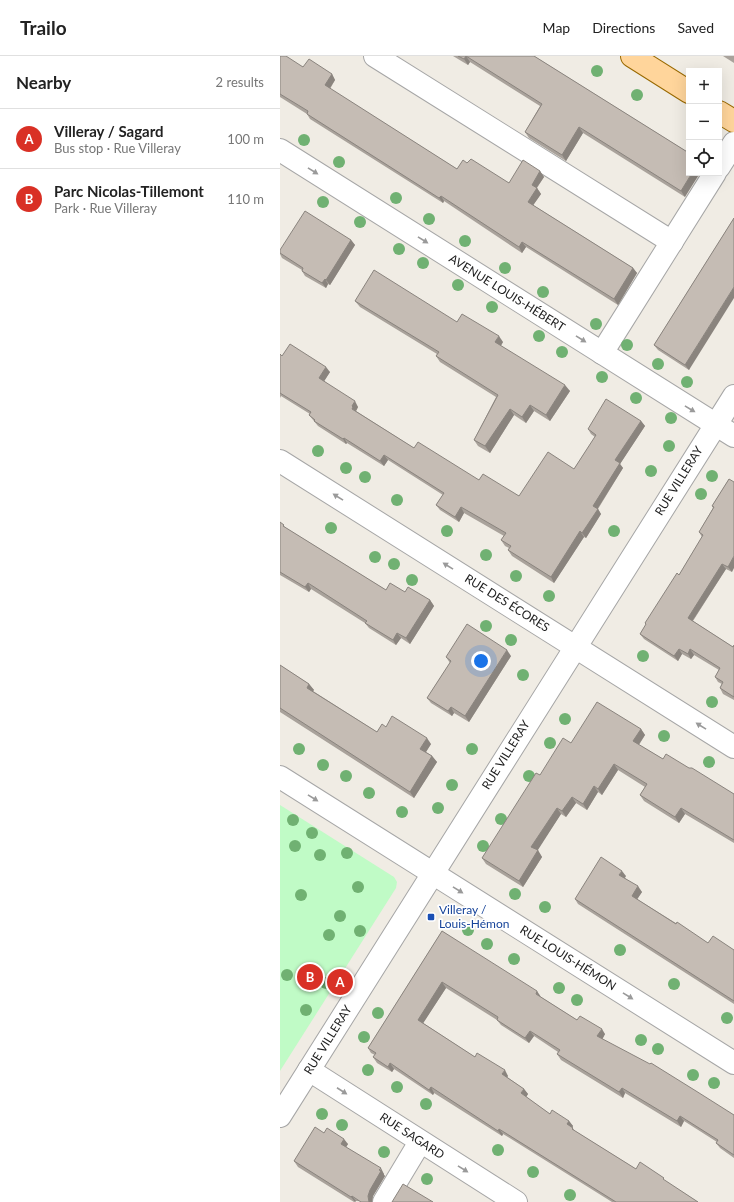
<!DOCTYPE html>
<html lang="en">
<head>
<meta charset="utf-8">
<style>
  body { margin:0; font-family:Lato,sans-serif; background:#f2f2f2; color:#222 }
  .controls { position:absolute; right:12px; top:12px; display:grid; overflow:hidden; border-radius:0px; box-shadow:0 4px 16px #0002 }
  .controls button { width:36px; height:36px; display:grid; place-items:center; padding:0; border:0; border-bottom:1px solid #e0e0e0; background:#fff; color:#222; font:20px sans-serif }
  .you { position:absolute; left:201px; top:605px; width:14px; height:14px; margin:-10px; border:3px solid #fff; border-radius:50%; background:#1a73e8; box-shadow:0 0 0 6px #1a73e833 }
  .badge { display:grid; place-items:center; width:26px; height:26px; border-radius:50%; background:#d93025; color:#fff; font-size:13px; font-weight:700 }
  .pin { position:absolute; translate:-50% -50%; border:2px solid #fff; box-shadow:0 1px 4px #0006 }
  .list { margin:0; padding:0; list-style:none }
  h2 { display:flex; justify-content:space-between; align-items:center; height:52px; margin:0; padding:0 16px; font-size:17px }
  h2 small { font-size:13px; font-weight:400; color:#767676 }
  .list li { display:grid; grid-template-columns:26px 1fr auto; gap:12px; align-items:center; box-sizing:border-box; height:60px; padding:0 16px; border-top:1px solid #e0e0e0 }
  .list b { display:block; font-size:15px; white-space:nowrap }
  .list p { margin:0; font-size:13px; white-space:nowrap; color:#767676 }
  .list em { font-size:13px; font-style:normal; color:#767676 }
  .icon { flex:none; width:22px; height:22px; fill:none; stroke:currentColor; stroke-width:2; stroke-linecap:round; stroke-linejoin:round }
  .map { position:relative; flex:none; width:454px; height:1146px; overflow:hidden }
  header { display:flex; align-items:center; gap:24px; box-sizing:border-box; height:56px; padding:0 20px; background:#fff; border-bottom:1px solid #e0e0e0 }
  header strong { font-size:19px }
  nav { display:flex; gap:22px; margin-inline-start:auto; font-size:14px }
  main { display:flex }
  aside { flex:1; background:#fff }
  .map>svg:first-child { display:block }
  .park { fill:#c0fbc6 }
  .lines { fill:none; stroke-linecap:round; stroke-linejoin:round }
  .minor-casing { stroke:#a6a6a6; stroke-width:24 }
  .major-casing { stroke:#996900; stroke-width:24 }
  .minor { stroke:#fff; stroke-width:22 }
  .major { stroke:#ffd59b; stroke-width:22 }
  .tree { fill:#70b172 }
  .wall { fill:#a9a29b }
  .shaded-wall { fill:#8a847e }
  .building { fill:#c5bcb4; stroke:#8a847e }
  .oneway { fill:#9a9a9a }
  .transit-dot { fill:#1a4fb4; stroke:#fff; stroke-width:1.5 }
  .labels { text-anchor:middle; stroke-width:3.5; stroke-linejoin:round; paint-order:stroke }
  .street-label { font-size:12px; fill:#1f1f1f; stroke:#fff }
  .transit-label { font-size:12px; fill:#164399; stroke:#fff; text-anchor:start }
</style>
</head>
<body>
<header>
<strong>Trailo</strong>
<nav><a>Map</a><a>Directions</a><a>Saved</a></nav>
</header>
<main>
<aside>
<h2>Nearby<small>2 results</small></h2>
<ul class="list">
<li><span class="badge">A</span><div><b>Villeray / Sagard</b><p>Bus stop · Rue Villeray</p></div><em>100 m</em></li>
<li><span class="badge">B</span><div><b>Parc Nicolas-Tillemont</b><p>Park · Rue Villeray</p></div><em>110 m</em></li>
</ul>
</aside>
<div class="map">
<svg width="454" height="1146" viewBox="0 0 454 1146">
  <rect width="100%" height="100%" fill="#f0ece4"/>
  <!-- park -->
  <path class="park" d="M0 749 114 821 117 826 116 832 0 1015Z"/>
  <g class="lines">
    <defs>
      <g id="minor">
        <path d="M95 0 392 186"/>
        <path d="M0 94 454 380"/>
        <path d="M439 111 454 87"/>
        <path d="M322 297 435 117"/>
        <path d="M0 405 454 691"/>
        <path d="M0 721 454 1007"/>
        <path d="M29 1014 236 1146"/>
        <path d="M0 1060 454 340"/>
        <path d="M104 1146 140 1086"/>
      </g>
      <g id="major">
        <path d="M352 0 409 36"/>
        <path d="M439 56 454 65"/>
      </g>
    </defs>
    <!-- minor casing -->
    <use href="#minor" class="minor-casing"/>
    <!-- major casing -->
    <use href="#major" class="major-casing"/>
    <!-- minor -->
    <use href="#minor" class="minor"/>
    <!-- major -->
    <use href="#major" class="major"/>
  </g>
  <!-- trees -->
  <g class="tree">
    <circle cx="317" cy="15" r="6"/>
    <circle cx="357" cy="39" r="6"/>
    <circle cx="24" cy="84" r="6"/>
    <circle cx="59" cy="106" r="6"/>
    <circle cx="116" cy="142" r="6"/>
    <circle cx="43" cy="146" r="6"/>
    <circle cx="149" cy="163" r="6"/>
    <circle cx="80" cy="166" r="6"/>
    <circle cx="185" cy="185" r="6"/>
    <circle cx="119" cy="193" r="6"/>
    <circle cx="143" cy="207" r="6"/>
    <circle cx="225" cy="212" r="6"/>
    <circle cx="178" cy="229" r="6"/>
    <circle cx="263" cy="236" r="6"/>
    <circle cx="212" cy="251" r="6"/>
    <circle cx="316" cy="268" r="6"/>
    <circle cx="259" cy="280" r="6"/>
    <circle cx="347" cy="289" r="6"/>
    <circle cx="282" cy="296" r="6"/>
    <circle cx="378" cy="308" r="6"/>
    <circle cx="322" cy="321" r="6"/>
    <circle cx="407" cy="326" r="6"/>
    <circle cx="356" cy="342" r="6"/>
    <circle cx="391" cy="362" r="6"/>
    <circle cx="389" cy="390" r="6"/>
    <circle cx="38" cy="395" r="6"/>
    <circle cx="66" cy="412" r="6"/>
    <circle cx="371" cy="415" r="6"/>
    <circle cx="432" cy="420" r="6"/>
    <circle cx="85" cy="421" r="6"/>
    <circle cx="421" cy="438" r="6"/>
    <circle cx="117" cy="444" r="6"/>
    <circle cx="51" cy="472" r="6"/>
    <circle cx="167" cy="475" r="6"/>
    <circle cx="334" cy="475" r="6"/>
    <circle cx="206" cy="499" r="6"/>
    <circle cx="95" cy="501" r="6"/>
    <circle cx="114" cy="508" r="6"/>
    <circle cx="236" cy="520" r="6"/>
    <circle cx="132" cy="524" r="6"/>
    <circle cx="269" cy="540" r="6"/>
    <circle cx="206" cy="570" r="6"/>
    <circle cx="231" cy="584" r="6"/>
    <circle cx="363" cy="600" r="6"/>
    <circle cx="243" cy="619" r="6"/>
    <circle cx="432" cy="646" r="6"/>
    <circle cx="285" cy="663" r="6"/>
    <circle cx="384" cy="680" r="6"/>
    <circle cx="270" cy="687" r="6"/>
    <circle cx="19" cy="693" r="6"/>
    <circle cx="192" cy="693" r="6"/>
    <circle cx="429" cy="706" r="6"/>
    <circle cx="43" cy="709" r="6"/>
    <circle cx="66" cy="720" r="6"/>
    <circle cx="249" cy="720" r="6"/>
    <circle cx="172" cy="729" r="6"/>
    <circle cx="89" cy="737" r="6"/>
    <circle cx="158" cy="752" r="6"/>
    <circle cx="122" cy="756" r="6"/>
    <circle cx="221" cy="763" r="6"/>
    <circle cx="13" cy="764" r="6"/>
    <circle cx="32" cy="777" r="6"/>
    <circle cx="15" cy="790" r="6"/>
    <circle cx="203" cy="790" r="6"/>
    <circle cx="67" cy="797" r="6"/>
    <circle cx="40" cy="799" r="6"/>
    <circle cx="78" cy="831" r="6"/>
    <circle cx="235" cy="838" r="6"/>
    <circle cx="21" cy="839" r="6"/>
    <circle cx="265" cy="851" r="6"/>
    <circle cx="60" cy="860" r="6"/>
    <circle cx="188" cy="874" r="6"/>
    <circle cx="80" cy="875" r="6"/>
    <circle cx="49" cy="879" r="6"/>
    <circle cx="207" cy="888" r="6"/>
    <circle cx="340" cy="894" r="6"/>
    <circle cx="234" cy="903" r="6"/>
    <circle cx="7" cy="919" r="6"/>
    <circle cx="46" cy="927" r="6"/>
    <circle cx="394" cy="928" r="6"/>
    <circle cx="279" cy="932" r="6"/>
    <circle cx="297" cy="944" r="6"/>
    <circle cx="26" cy="954" r="6"/>
    <circle cx="98" cy="957" r="6"/>
    <circle cx="447" cy="962" r="6"/>
    <circle cx="84" cy="981" r="6"/>
    <circle cx="361" cy="984" r="6"/>
    <circle cx="378" cy="993" r="6"/>
    <circle cx="88" cy="1014" r="6"/>
    <circle cx="413" cy="1019" r="6"/>
    <circle cx="434" cy="1027" r="6"/>
    <circle cx="117" cy="1031" r="6"/>
    <circle cx="146" cy="1048" r="6"/>
    <circle cx="42" cy="1058" r="6"/>
    <circle cx="62" cy="1069" r="6"/>
    <circle cx="218" cy="1094" r="6"/>
    <circle cx="104" cy="1096" r="6"/>
    <circle cx="253" cy="1116" r="6"/>
    <circle cx="147" cy="1123" r="6"/>
    <circle cx="290" cy="1139" r="6"/>
  </g>
  <!-- wall -->
  <g class="wall">
    <path d="M0 0 23 11 52 18 55 24 50 33 177 113 187 107 229 127 260 115 264 121 257 132 261 138 253 149 353 212 357 217 338 249 246 191 242 197 164 145 163 147 30 63 27 58 0 41Z"/>
    <path d="M173 0H254L409 97 405 141 303 77 286 105 249 82 245 76 260 50 190 6 188 9Z"/>
    <path d="M443 0H454V7Z"/>
    <path d="M454 162 409 314 378 294 374 289Z"/>
    <path d="M71 184 75 189 50 229 48 228 46 232 25 220 22 215V214L2 202 0 198V194Z"/>
    <path d="M75 245 177 266 223 286 221 290 290 335 270 365 254 355 246 367 234 359 210 397 198 390 194 384 216 341 160 306 156 300 157 298 80 251Z"/>
    <path d="M0 298 2 300 50 316 44 325 78 351 76 355 134 392 199 424 239 440 294 413 315 381 311 378 308 373 361 365 365 370 340 408 343 412 318 453 321 458 306 482 304 481 274 527 232 500 228 494 229 492 225 490 221 484 224 480 184 457 179 466 160 454 156 449 163 439 108 404 104 410 67 387 66 388 38 370 29 359 30 358 1 340 0 342Z"/>
    <path d="M449 423 452 516 446 513 413 565 453 591 454 589V644L443 638 440 632 442 628 438 626 435 621 439 614 414 599 411 603 402 598 398 605 364 583 360 578 366 569 365 567 399 519 422 481 419 476 433 452 432 450Z"/>
    <path d="M0 466 6 472 106 534 125 536 150 544 154 550 130 588 121 582 116 589 89 572 85 567 31 533 29 536 0 519Z"/>
    <path d="M231 600 189 666 174 657 172 660 151 647 147 642 170 607 166 601Z"/>
    <path d="M0 609 29 628 34 634 33 635 97 676 106 671 151 688 146 696 152 700 157 706 134 742 0 656Z"/>
    <path d="M361 673 365 679 359 689 383 703 409 712 454 738V787L405 758 399 767 364 745 360 739 365 731 338 714 322 739 318 736 307 754 296 747 286 761 281 758 257 794 262 801 243 831 206 808 202 802 260 719 291 687Z"/>
    <path d="M346 820 345 822 362 836 357 843 428 887 454 894V948L298 848 295 843Z"/>
    <path d="M162 875 261 941 297 964 325 978 322 983 454 1059V1102L440 1092 436 1087 437 1086 404 1065 401 1071 345 1037 343 1042 281 1004 277 998 278 996 254 980 249 987 221 969 217 964 166 932 143 967 195 1001 228 1020 227 1021 244 1033 248 1038 246 1041 270 1058 289 1065 293 1070 292 1071 295 1075 356 1113 387 1126 418 1146H332L223 1078 222 1080 154 1037 153 1039 114 1013 112 1016 97 1007 93 1001 95 999 91 997 88 992Z"/>
    <path d="M44 1077 68 1088 66 1091 104 1118V1119L105 1120 93 1140 92 1146 76 1145 74 1146 18 1111 14 1105Z"/>
  </g>
  <!-- shaded-wall -->
  <g class="shaded-wall">
    <path d="M186 0 190 6 188 9 184 3Z"/>
    <path d="M52 18 55 24 48 35 45 29Z"/>
    <path d="M299 71 303 77 286 105 282 99Z"/>
    <path d="M260 115 264 121 255 134 252 129Z"/>
    <path d="M412 117H420L405 141 401 135Z"/>
    <path d="M257 132 261 138 252 151 248 146Z"/>
    <path d="M161 140 164 145 163 147 159 142Z"/>
    <path d="M71 184 75 189 50 229 46 224Z"/>
    <path d="M242 186 246 191 242 197 239 191Z"/>
    <path d="M353 212 357 217 338 249 334 243Z"/>
    <path d="M45 223 48 228 46 232 42 227Z"/>
    <path d="M454 231V242L409 314 405 309Z"/>
    <path d="M219 280 223 286 219 292 215 286Z"/>
    <path d="M46 311 50 316 43 327 39 322Z"/>
    <path d="M285 329 290 335 270 365 266 359Z"/>
    <path d="M75 345 78 351 76 355 72 353V350Z"/>
    <path d="M250 349 254 355 246 367 242 361Z"/>
    <path d="M230 353 234 359 210 397 205 390Z"/>
    <path d="M361 365 365 370 340 408 343 412 316 455 313 450 335 404Z"/>
    <path d="M64 382 67 387 66 388 63 383Z"/>
    <path d="M104 399 108 404 104 410 100 405Z"/>
    <path d="M181 451 184 457 179 466 175 461Z"/>
    <path d="M318 453 321 458 306 482 302 477Z"/>
    <path d="M300 475 304 481 274 527 271 521Z"/>
    <path d="M454 500V512L452 516 448 511Z"/>
    <path d="M442 508 446 513 411 567 408 562Z"/>
    <path d="M28 527 31 533 29 536 25 531Z"/>
    <path d="M150 544 154 550 130 588 126 582Z"/>
    <path d="M117 577 121 582 116 589 113 584Z"/>
    <path d="M399 593 402 598 398 605 394 600Z"/>
    <path d="M410 593 414 599 411 603 408 598Z"/>
    <path d="M227 594 231 600 189 666 185 660Z"/>
    <path d="M29 628 34 634 31 637 27 632Z"/>
    <path d="M171 651 174 657 172 660 168 655Z"/>
    <path d="M361 673 365 679 357 691 353 685Z"/>
    <path d="M147 682 151 688 144 699 140 693Z"/>
    <path d="M152 700 157 706 134 742 130 736Z"/>
    <path d="M334 708 338 714 322 739 318 733Z"/>
    <path d="M314 730 318 736 307 754 303 748Z"/>
    <path d="M292 741 296 747 286 761 282 755Z"/>
    <path d="M277 752 281 758 256 797 251 791Z"/>
    <path d="M401 752 405 758 399 767 395 761Z"/>
    <path d="M258 794 262 801 243 831 239 825Z"/>
    <path d="M342 815 346 820 343 824 339 819Z"/>
    <path d="M358 830 362 836 356 845 352 840Z"/>
    <path d="M162 926 166 932 142 969 138 964Z"/>
    <path d="M257 935 261 941 256 938Z"/>
    <path d="M322 973 325 978 321 986 317 980Z"/>
    <path d="M250 975 254 980 249 987 245 982Z"/>
    <path d="M110 1007 114 1013 112 1016 108 1011Z"/>
    <path d="M225 1014 228 1020 226 1023 222 1018Z"/>
    <path d="M151 1031 154 1037 153 1039 149 1034Z"/>
    <path d="M342 1032 345 1037 343 1042 339 1036Z"/>
    <path d="M244 1033 248 1038 245 1043 241 1037Z"/>
    <path d="M400 1060 404 1065 401 1071 397 1065Z"/>
    <path d="M289 1065 293 1070 291 1074 287 1068Z"/>
    <path d="M219 1073 223 1078 222 1080 218 1075Z"/>
    <path d="M64 1083 68 1088 65 1093 61 1088Z"/>
    <path d="M101 1112 104 1118V1119L105 1120 93 1140 92 1146H89L88 1140 90 1134Z"/>
    <path d="M72 1140 76 1145 75 1146 71 1141Z"/>
  </g>
  <!-- building -->
  <g class="building">
    <path d="M0 0H6L23 11 29 3 52 18 45 29 177 113 183 104 187 107 191 103 229 127 243 104 260 115 252 129 257 132 248 146 353 212 334 243 242 186 239 191 161 140 159 142 27 58 28 55 0 38Z"/>
    <path d="M178 0H186L184 3Z"/>
    <path d="M186 0H254L409 97V117H412L401 135 299 71 282 99 245 76 262 48Z"/>
    <path d="M25 155 71 184 46 224 45 223 42 227 22 215 23 212 0 197V194Z"/>
    <path d="M454 162V231L405 309 374 289Z"/>
    <path d="M94 214 177 266 182 258 219 280 215 286 285 329 266 359 250 349 242 361 230 353 205 390 194 384 218 339 156 300 159 296 75 245Z"/>
    <path d="M10 288 46 311 39 322 75 345 72 350 73 351 72 353 134 392 138 386 199 424 203 418 239 440 268 396 294 413 316 379 308 373 326 343 361 365 335 404 340 407 313 450 318 453 302 477 300 475 271 521 228 494 231 490 221 484 226 477 181 451 175 461 156 449 164 437 104 399 100 405 64 382 63 383 34 365 35 364 29 359 31 356 0 337V298L2 300Z"/>
    <path d="M449 423 454 426V500L448 511 442 508 408 562 453 591 454 589V641L440 632 443 626 435 621 440 612 410 593 408 598 399 593 394 600 360 578 366 568 365 567 397 517 399 519 423 479 419 476 434 451 432 450Z"/>
    <path d="M0 466 4 469 3 470 106 534 110 527 125 536 128 531 150 544 126 582 117 577 113 584 85 567 87 565 28 527 25 531 0 516Z"/>
    <path d="M187 568 227 594 185 660 171 651 168 655 147 642 171 605 166 601Z"/>
    <path d="M0 609 29 628 27 632 97 676 102 668 106 671 112 660 147 682 140 693 152 700 130 736 0 652Z"/>
    <path d="M317 646 361 673 353 685 383 703 386 698 409 712H412L454 738V784L401 752 395 761 360 739 367 728 334 708 318 733 314 730 303 748 292 741 282 755 277 752 251 791 258 794 239 825 202 802 256 717 260 719 283 682 291 687Z"/>
    <path d="M321 801 342 815 339 819 358 830 352 840 396 868 397 866 428 887 433 880 454 894V945L295 843Z"/>
    <path d="M162 875 257 935 256 938 297 964 300 960 322 973 317 980 370 1008 371 1007 416 1035 454 1059V1099L436 1087 438 1084 400 1060 397 1065 342 1032 339 1036 277 998 280 994 250 975 245 982 217 964 218 961 162 926 138 964 195 1001 197 997 225 1014 222 1018 244 1033 241 1037 270 1058 272 1054 289 1065 287 1068 293 1072 292 1073 356 1113 360 1106 384 1122 383 1123 418 1146H336L219 1073 218 1075 151 1031 149 1034 110 1007 108 1011 93 1001 96 997 88 992Z"/>
    <path d="M35 1071 44 1077 47 1072 64 1083 61 1088 101 1112 99 1114 101 1115 90 1134 88 1140 89 1146H81L72 1140 71 1141 14 1105Z"/>
    <path d="M123 1128 153 1146H112Z"/>
  </g>
  <!-- one-way arrows -->
  <defs><path id="oneway-solid" d="M-6-.8H1V-3.2L6.5 0L1 3.2V.8H-6Z"/></defs>
  <g class="oneway">
    <use href="#oneway-solid" transform="translate(33 115) rotate(32)"/>
    <use href="#oneway-solid" transform="translate(143 184) rotate(32)"/>
    <use href="#oneway-solid" transform="translate(301 283) rotate(32)"/>
    <use href="#oneway-solid" transform="translate(410 353) rotate(31)"/>
    <use href="#oneway-solid" transform="translate(58 441) rotate(-148)"/>
    <use href="#oneway-solid" transform="translate(168 510) rotate(-148)"/>
    <use href="#oneway-solid" transform="translate(421 670) rotate(-148)"/>
    <use href="#oneway-solid" transform="translate(33 742) rotate(32)"/>
    <use href="#oneway-solid" transform="translate(178 834) rotate(32)"/>
    <use href="#oneway-solid" transform="translate(348 940) rotate(32)"/>
    <use href="#oneway-solid" transform="translate(62 1035) rotate(33)"/>
    <use href="#oneway-solid" transform="translate(183 1113) rotate(32)"/>
  </g>
  <!-- markers -->
  <rect class="transit-dot" x="147" y="857" width="8" height="8" rx="2"/>
  <g class="labels">
    <!-- street labels -->
    <g class="street-label">
      <text transform="translate(227 237) rotate(32)" y="4">AVENUE LOUIS-HÉBERT</text>
      <text transform="translate(399 425) rotate(-58)" y="4">RUE VILLERAY</text>
      <text transform="translate(227 547) rotate(32)" y="4">RUE DES ÉCORES</text>
      <text transform="translate(226 699) rotate(-58)" y="4">RUE VILLERAY</text>
      <text transform="translate(288 902) rotate(32)" y="4">RUE LOUIS-HÉMON</text>
      <text transform="translate(48 984) rotate(-58)" y="4">RUE VILLERAY</text>
      <text transform="translate(132 1080) rotate(33)" y="4">RUE SAGARD</text>
    </g>
    <!-- transit labels -->
    <g class="transit-label">
      <text x="159" y="858">Villeray /<tspan x="159" dy="14">Louis-Hémon</tspan></text>
    </g>
  </g>
</svg>
<div class="controls">
<button>+</button>
<button>−</button>
<button><svg class="icon" aria-label="locate" viewBox="0 0 24 24"><circle cx="12" cy="12" r="6"/><path d="M12 2v4M12 18v4M2 12h4M18 12h4"/></svg></button>
</div>
<div class="you"></div>
<div class="pin badge" style="left:60px;top:926px">A</div>
<div class="pin badge" style="left:30px;top:921px">B</div>
</div>
</main>
</body>
</html>
